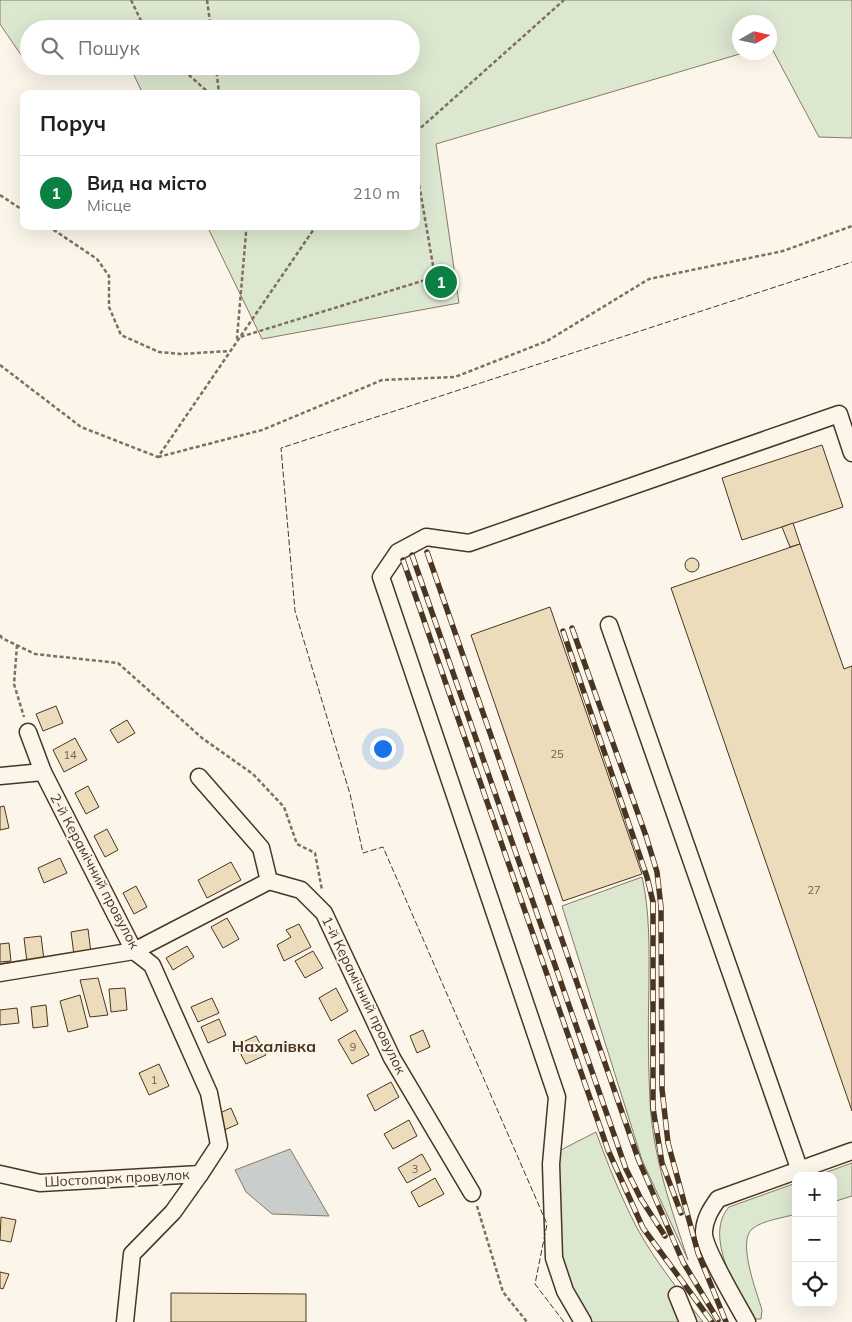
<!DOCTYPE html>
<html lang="uk">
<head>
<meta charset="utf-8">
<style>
  body { margin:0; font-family:Mulish,sans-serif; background:#f6f6f6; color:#202124 }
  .controls { position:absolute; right:15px; bottom:15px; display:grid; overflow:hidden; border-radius:10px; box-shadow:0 5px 20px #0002 }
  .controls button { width:45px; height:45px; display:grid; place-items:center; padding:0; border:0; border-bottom:1px solid #e0e0e0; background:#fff; color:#202124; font:25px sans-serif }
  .compass { position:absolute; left:732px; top:15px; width:45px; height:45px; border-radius:50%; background:#fff; box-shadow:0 5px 20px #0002; rotate:81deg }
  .you { position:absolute; left:382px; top:748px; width:18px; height:18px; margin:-12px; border:4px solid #fff; border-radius:50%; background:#1a73e8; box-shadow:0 0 0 8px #1a73e833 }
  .badge { display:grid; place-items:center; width:32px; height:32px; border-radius:50%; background:#0b8043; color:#fff; font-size:16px; font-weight:700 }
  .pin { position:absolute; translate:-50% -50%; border:2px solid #fff; box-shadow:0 1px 5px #0006 }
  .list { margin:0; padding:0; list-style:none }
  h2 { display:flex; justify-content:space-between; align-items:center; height:65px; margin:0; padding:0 20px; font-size:21px }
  h2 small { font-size:16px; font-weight:400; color:#757577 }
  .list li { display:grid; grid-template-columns:32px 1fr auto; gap:15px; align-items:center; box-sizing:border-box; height:75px; padding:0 20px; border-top:1px solid #e0e0e0 }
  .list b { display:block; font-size:19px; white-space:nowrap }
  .list p { margin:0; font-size:16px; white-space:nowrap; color:#757577 }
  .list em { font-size:16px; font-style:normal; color:#757577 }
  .icon { flex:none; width:28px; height:28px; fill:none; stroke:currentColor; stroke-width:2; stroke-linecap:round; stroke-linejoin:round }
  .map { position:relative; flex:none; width:852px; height:1322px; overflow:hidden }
  .search { position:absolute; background:#fff; box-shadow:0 5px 20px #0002; left:20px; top:20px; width:400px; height:55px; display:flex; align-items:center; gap:12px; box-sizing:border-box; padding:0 18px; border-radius:28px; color:#757577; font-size:19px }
  .panel { position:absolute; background:#fff; box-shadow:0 5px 20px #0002; left:20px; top:90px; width:400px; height:140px; border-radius:10px }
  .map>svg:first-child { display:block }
  .green { fill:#dce7d0; stroke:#887966 }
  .water { fill:#c9cecd; stroke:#887966 }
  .building { fill:#ecdcbc; stroke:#4a3520 }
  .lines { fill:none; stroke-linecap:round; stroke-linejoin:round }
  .minor-casing { stroke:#4a3520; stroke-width:19 }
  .path { stroke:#7f6f5c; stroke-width:2.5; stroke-dasharray:4 2.5; stroke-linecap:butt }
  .minor { stroke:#fbf6e9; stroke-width:16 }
  .rail-casing { stroke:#4a3520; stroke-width:5.5 }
  .rail { stroke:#fbf6e9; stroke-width:4; stroke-dasharray:11; stroke-linecap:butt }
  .fence { stroke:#4a3520; stroke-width:1; stroke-dasharray:6 2.5; stroke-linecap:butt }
  .labels { text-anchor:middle; stroke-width:4; stroke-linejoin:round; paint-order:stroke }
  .number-label { font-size:11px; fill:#725f47 }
  .street-label { font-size:14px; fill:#4a3520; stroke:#fbf6e9 }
  .quarter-label { font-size:16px; font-weight:bold; fill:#4a3520; stroke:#fbf6e9 }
</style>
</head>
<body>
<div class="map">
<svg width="852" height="1322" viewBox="0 0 852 1322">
  <rect width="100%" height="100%" fill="#fbf6e9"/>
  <!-- green -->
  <g class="green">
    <path d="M0 0H852V138L819 137 770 45V22H740V52L743 53 436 144 459 303 262 339 207 226H416V94H143L132 71 100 66H411V29H29V56L21 55 0 24Z"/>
    <path d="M642 877C650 912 649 948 649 983 648 1023 648 1062 650 1102 653 1157 671 1208 688 1260L642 1160 562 906Z"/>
    <path d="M596 1132C608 1165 621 1197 637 1228 655 1261 680 1292 703 1322H588L563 1278 557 1152Z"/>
    <path d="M852 1163V1196L833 1202V1176H816Z"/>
    <path d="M796 1183V1214C783 1218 763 1220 752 1229 737 1242 757 1293 762 1310L761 1319H752C738 1291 703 1236 729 1207Z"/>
  </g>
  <!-- water -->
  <path class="water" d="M290 1149 329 1216 272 1214 246 1192 235 1170Z"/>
  <!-- building -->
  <g class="building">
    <path d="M822 445 843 507 742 540 722 478Z"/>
    <path d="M793 523 800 544 790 547 782 527Z"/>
    <path d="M800 544 844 669 852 666V1111L671 588Z"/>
    <circle cx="692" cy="565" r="7"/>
    <path d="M550 607 642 874 563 901 471 635Z"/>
    <path d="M56 706 63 723 43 731 36 714Z"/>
    <path d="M127 720 135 733 118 743 110 730Z"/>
    <path d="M75 738 87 760 64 772 53 750Z"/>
    <path d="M88 786 99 807 86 814 75 793Z"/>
    <path d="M4 806 9 828 0 830V807Z"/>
    <path d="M107 829 118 850 105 857 94 836Z"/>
    <path d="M60 858 67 873 44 883 38 868Z"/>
    <path d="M231 862 241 880 207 898 198 880Z"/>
    <path d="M136 886 147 907 134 914 123 893Z"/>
    <path d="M227 918 239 939 223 948 211 927Z"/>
    <path d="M299 924 311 947 284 961 277 945 291 937 286 930Z"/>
    <path d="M88 929 91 953 74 955 71 932Z"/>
    <path d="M41 936 44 960 27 962 24 938Z"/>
    <path d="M9 943 11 961 0 962V944Z"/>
    <path d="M187 946 194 957 173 970 166 958Z"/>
    <path d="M313 951 323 968 305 978 295 961Z"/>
    <path d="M98 978 108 1015 90 1017 80 980Z"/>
    <path d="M125 988 127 1010 111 1012 109 989Z"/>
    <path d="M336 988 348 1011 331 1021 319 998Z"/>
    <path d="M80 995 88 1027 68 1032 60 1001Z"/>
    <path d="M212 998 219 1013 198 1022 191 1007Z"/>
    <path d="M46 1005 48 1026 33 1028 31 1007Z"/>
    <path d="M17 1008 19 1023 0 1025V1010Z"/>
    <path d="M219 1019 226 1035 208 1043 201 1027Z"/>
    <path d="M355 1030 369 1055 352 1064 338 1040Z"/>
    <path d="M423 1030 430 1047 417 1053 410 1036Z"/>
    <path d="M256 1036 266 1055 246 1064 236 1045Z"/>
    <path d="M159 1064 169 1086 149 1095 139 1073Z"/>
    <path d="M391 1082 399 1097 375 1111 367 1095Z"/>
    <path d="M231 1108 238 1124 222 1131 215 1115Z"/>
    <path d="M409 1120 417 1136 393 1149 384 1134Z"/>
    <path d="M422 1154 431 1170 407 1183 398 1168Z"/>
    <path d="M435 1178 444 1194 419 1207 411 1192Z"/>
    <path d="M1 1217 16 1220 11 1242 0 1240Z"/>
    <path d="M0 1272 9 1274 3 1289 0 1288Z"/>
    <path d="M171 1293 306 1294V1322H171Z"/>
  </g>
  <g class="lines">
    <defs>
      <g id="minor">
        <path d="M609 625 800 1171"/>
        <path d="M0 776 43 772"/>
        <path d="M199 777 261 848 269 881 301 890 324 913 392 1058 472 1193"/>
        <path d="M0 973 134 951 269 881"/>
        <path d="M0 1174 40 1183 200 1174 219 1145 209 1093 152 965 134 951 43 772 28 732"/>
        <path d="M677 1295 688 1322"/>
        <path d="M125 1322 132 1254 173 1212 200 1174"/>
        <path d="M583 1322 565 1291 554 1258 551 1164 557 1097 381 577 398 552 426 537 469 543 839 414 852 453"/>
        <path d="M747 1322C738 1305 702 1246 704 1231 705 1218 711 1209 718 1199L852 1151"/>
      </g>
    </defs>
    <!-- minor casing -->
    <use href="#minor" class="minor-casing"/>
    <!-- path -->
    <g class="path">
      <path d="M131 0 145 29"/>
      <path d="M207 0 211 29"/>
      <path d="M179 66 210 94"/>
      <path d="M216 66 219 94"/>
      <path d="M416 132 564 0"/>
      <path d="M0 195 24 211"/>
      <path d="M48 226 97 259 109 276V307L121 335 159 352 181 354 229 351"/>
      <path d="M243 226 246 233 237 338 435 277 419 184 416 181"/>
      <path d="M0 365 81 427 158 457 316 226"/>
      <path d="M158 457 262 430 382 380 455 377 547 341 649 279 783 251 852 226"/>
      <path d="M0 635 2 638 35 654 118 663 202 738 253 774 284 807 297 844 315 853 322 890"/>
      <path d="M17 645 14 684 24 717"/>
      <path d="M477 1206 503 1292 527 1322"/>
    </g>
    <!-- minor -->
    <use href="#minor" class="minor"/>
    <defs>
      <g id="rail">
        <path d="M427 552 639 1161 683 1262 718 1320"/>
        <path d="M412 555 626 1169 641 1199 665 1236"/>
        <path d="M403 560 608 1150 643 1228 712 1322"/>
        <path d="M572 628 646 836 657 872 661 907 662 1089 668 1143 698 1253 726 1322"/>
        <path d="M563 631 647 877 653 902V1108L662 1163 681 1213"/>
      </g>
    </defs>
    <!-- rail casing -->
    <use href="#rail" class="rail-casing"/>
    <!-- rail -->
    <use href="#rail" class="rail"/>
    <!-- fence -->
    <path class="fence" d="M564 1322 535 1284 547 1224 383 847 363 853 350 794 295 611 281 448 852 262"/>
  </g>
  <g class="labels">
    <!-- number labels -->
    <g class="number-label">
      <text x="557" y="758">25</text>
      <text x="70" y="759">14</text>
      <text x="814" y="894">27</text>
      <text x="353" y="1051">9</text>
      <text x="154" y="1084">1</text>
      <text x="415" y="1173">3</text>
    </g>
    <!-- street labels -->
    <g class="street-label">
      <text transform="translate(95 871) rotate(62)" y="5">2-й Керамічний провулок</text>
      <text transform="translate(364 995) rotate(64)" y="5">1-й Керамічний провулок</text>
      <text transform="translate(117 1178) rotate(-3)" y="5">Шостопарк провулок</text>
    </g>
    <!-- quarter labels -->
    <g class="quarter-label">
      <text x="274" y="1052">Нахалівка</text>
    </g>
  </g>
</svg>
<div class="controls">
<button>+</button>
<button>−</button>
<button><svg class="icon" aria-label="locate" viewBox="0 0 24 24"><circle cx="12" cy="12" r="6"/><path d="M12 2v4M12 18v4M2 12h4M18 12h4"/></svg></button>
</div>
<svg class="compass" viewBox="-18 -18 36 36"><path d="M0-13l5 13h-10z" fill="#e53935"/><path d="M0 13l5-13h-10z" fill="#757577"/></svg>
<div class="you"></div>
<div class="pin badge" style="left:441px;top:282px">1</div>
<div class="search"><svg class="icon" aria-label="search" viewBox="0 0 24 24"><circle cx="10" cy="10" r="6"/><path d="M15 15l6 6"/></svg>Пошук</div>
<section class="panel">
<h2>Поруч<small></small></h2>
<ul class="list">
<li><span class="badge">1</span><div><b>Вид на місто</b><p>Місце</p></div><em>210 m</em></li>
</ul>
</section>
</div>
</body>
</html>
